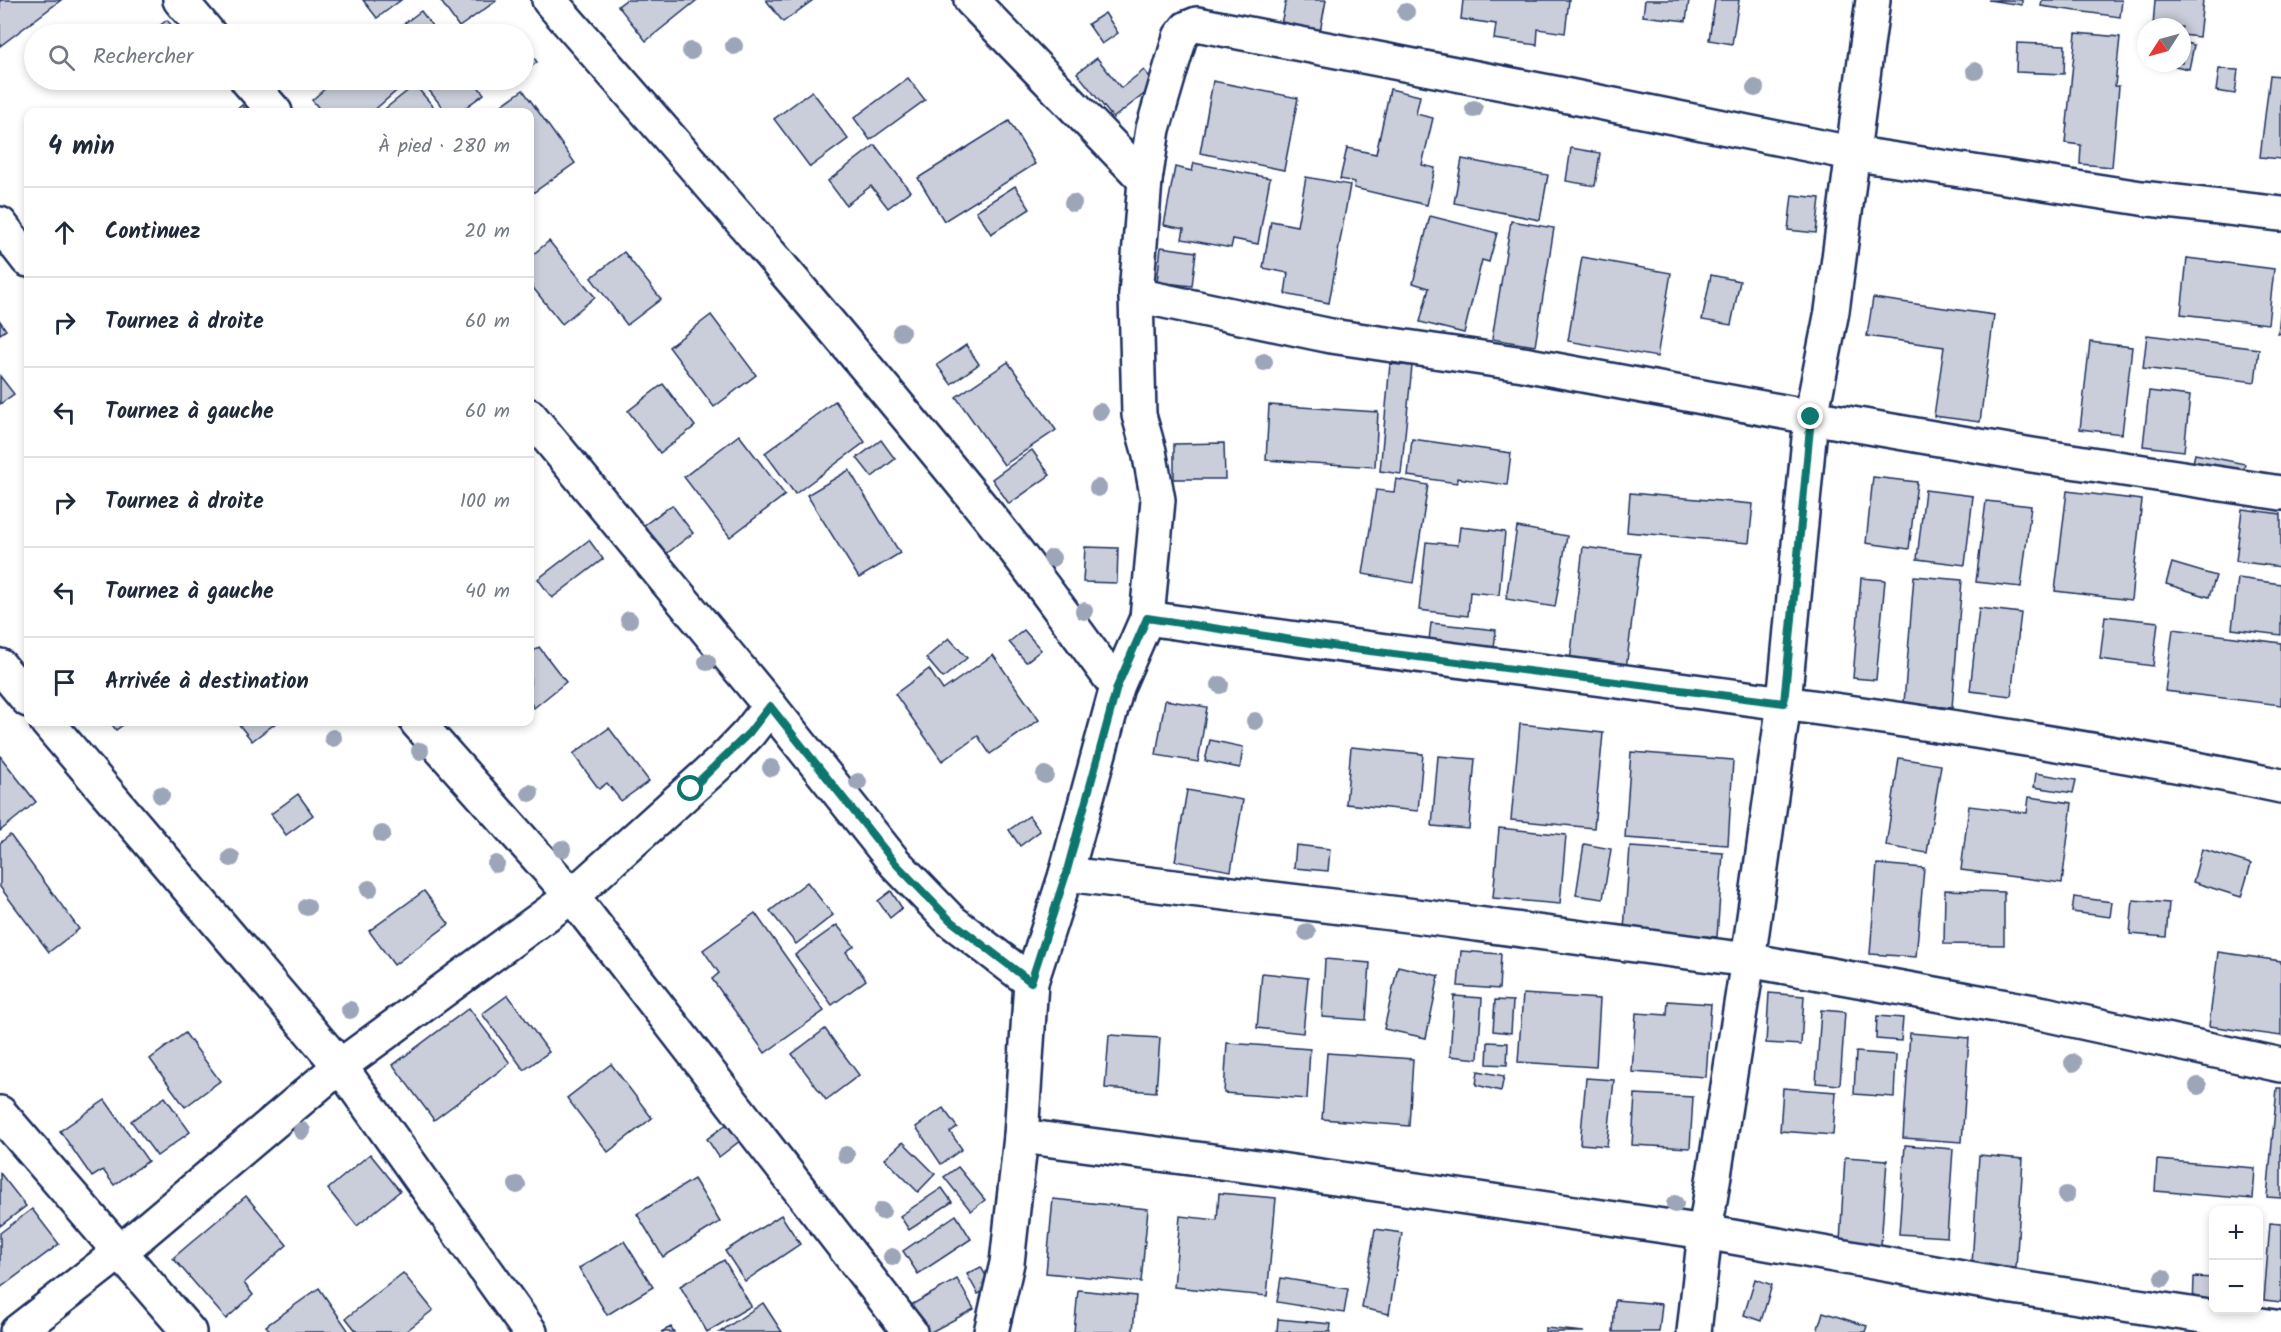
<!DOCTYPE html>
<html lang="fr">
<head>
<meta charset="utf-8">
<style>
  body { margin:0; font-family:Kalam,sans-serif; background:#f2f2f3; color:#1f2937 }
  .controls { position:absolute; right:18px; bottom:18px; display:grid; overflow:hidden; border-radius:12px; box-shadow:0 3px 9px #0003 }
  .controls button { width:54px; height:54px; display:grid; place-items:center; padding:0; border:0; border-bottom:2px solid #e0e1e3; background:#fff; color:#1f2937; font:30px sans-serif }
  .compass { position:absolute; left:2137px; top:18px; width:54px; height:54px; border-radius:50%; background:#fff; box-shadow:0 3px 9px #0003; rotate:234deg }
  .stop { position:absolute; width:18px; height:18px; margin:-14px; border:4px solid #0f766e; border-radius:50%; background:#fff }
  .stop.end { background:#0f766e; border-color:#fff; box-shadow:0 2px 6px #0008 }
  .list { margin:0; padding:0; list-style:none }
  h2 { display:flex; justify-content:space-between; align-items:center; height:78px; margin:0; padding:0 24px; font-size:26px }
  h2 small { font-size:20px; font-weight:400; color:#747a83 }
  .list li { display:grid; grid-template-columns:39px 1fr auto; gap:18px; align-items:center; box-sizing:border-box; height:90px; padding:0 24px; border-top:2px solid #e0e1e3 }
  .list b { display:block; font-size:22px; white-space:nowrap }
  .list em { font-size:20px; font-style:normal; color:#747a83 }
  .icon { flex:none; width:33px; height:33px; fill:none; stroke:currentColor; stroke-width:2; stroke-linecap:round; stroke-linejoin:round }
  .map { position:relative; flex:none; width:2281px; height:1332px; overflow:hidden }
  .search { position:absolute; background:#fff; box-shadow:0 3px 9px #0003; left:24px; top:24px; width:510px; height:66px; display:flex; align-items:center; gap:15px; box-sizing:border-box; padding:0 21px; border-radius:33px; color:#747a83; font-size:22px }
  .panel { position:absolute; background:#fff; box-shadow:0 3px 9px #0003; left:24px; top:108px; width:510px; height:618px; border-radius:12px }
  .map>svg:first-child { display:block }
  .building { fill:#caceda; stroke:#1b2f5e; stroke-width:1.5 }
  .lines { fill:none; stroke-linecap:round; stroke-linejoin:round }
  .minor-casing { stroke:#1b2f5e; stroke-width:38 }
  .minor { stroke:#fff; stroke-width:33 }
  .tree { fill:#9da5b9 }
  .route { stroke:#0f766e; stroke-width:8 }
</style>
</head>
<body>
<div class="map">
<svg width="2281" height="1332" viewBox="0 0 2281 1332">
  <rect width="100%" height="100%" fill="#fff"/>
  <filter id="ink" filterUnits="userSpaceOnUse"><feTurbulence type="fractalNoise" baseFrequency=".0167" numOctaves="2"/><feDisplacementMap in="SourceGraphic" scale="12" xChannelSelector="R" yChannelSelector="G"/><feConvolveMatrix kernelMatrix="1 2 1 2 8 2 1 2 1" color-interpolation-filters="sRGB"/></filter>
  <g filter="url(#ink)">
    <!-- building -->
    <g class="building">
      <path d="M0 0H61L0 46Z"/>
      <path d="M363 0H401L377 18Z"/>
      <path d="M440 0H496V1L459 27Z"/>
      <path d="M626 0H697L646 41 618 6Z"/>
      <path d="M766 0H813L783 22Z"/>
      <path d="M1286 0H1326L1320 32 1281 24Z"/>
      <path d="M1463 0H1569L1565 33 1538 29 1537 45 1494 39 1496 24 1461 19Z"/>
      <path d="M1645 0H1689L1686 21 1643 16Z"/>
      <path d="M1715 0H1739L1732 44 1709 40Z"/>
      <path d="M1988 0H2022V5Z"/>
      <path d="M2042 0H2122L2120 17 2041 6Z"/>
      <path d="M2155 0H2203L2199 37 2182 35V27H2153Z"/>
      <path d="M421 11 438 34H390Z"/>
      <path d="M1105 13 1118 33 1102 44 1088 24Z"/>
      <path d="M167 20 179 34H149Z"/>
      <path d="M2076 33 2120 37 2115 86H2119L2112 167 2080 164 2081 145 2065 143Z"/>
      <path d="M2182 42 2194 45 2189 69 2162 63H2182Z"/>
      <path d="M2017 43 2065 45 2064 74 2016 72Z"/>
      <path d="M526 47 537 62 524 72V49Z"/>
      <path d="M1097 58 1121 88 1144 70 1156 85 1113 118 1077 73Z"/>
      <path d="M2219 69 2238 70 2235 94 2216 91Z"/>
      <path d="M2270 75 2281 76V159L2260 157Z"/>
      <path d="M908 78 925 100 870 140 854 118Z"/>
      <path d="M335 80H409L372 112H322L312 100Z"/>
      <path d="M421 80H473L484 94 459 112H446Z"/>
      <path d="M1213 81 1298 98 1284 170 1200 153Z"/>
      <path d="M415 85 438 112H381Z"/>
      <path d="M1390 89 1420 96 1416 114 1433 118 1422 165 1435 168 1427 205 1354 188 1355 182 1340 179 1347 148 1376 154Z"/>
      <path d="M523 90 575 163 530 195V112H492Z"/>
      <path d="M812 91 848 139 810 167 774 119Z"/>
      <path d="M242 105 248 112H234Z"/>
      <path d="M1009 121 1035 164 944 221 918 178Z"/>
      <path d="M875 145 910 191 888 208 871 186 846 205 828 181Z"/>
      <path d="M1571 148 1600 153 1595 186 1566 181Z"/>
      <path d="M1462 159 1548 175 1540 220 1454 203Z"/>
      <path d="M1194 163 1270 178 1258 244 1233 239 1231 248 1182 239 1184 229 1164 225 1175 167 1192 171Z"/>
      <path d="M1306 177 1350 185 1329 303 1285 294 1288 273 1263 268 1271 221 1297 226Z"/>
      <path d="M1015 186 1030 209 991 234 976 211Z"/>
      <path d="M1792 195 1820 198 1816 233 1788 230Z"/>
      <path d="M1430 216 1497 233 1489 262 1482 260 1464 333 1420 322 1429 288 1413 283Z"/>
      <path d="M1511 221 1554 228 1535 346 1492 339Z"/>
      <path d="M549 241 595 297 562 324 530 284V257Z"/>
      <path d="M1161 247 1196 252 1192 286 1157 282Z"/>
      <path d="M624 252 661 299 627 325 591 278Z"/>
      <path d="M1582 257 1671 273 1657 357 1568 341Z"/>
      <path d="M2187 258 2274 269 2268 324 2181 314Z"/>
      <path d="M1711 275 1740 281 1731 325 1702 320Z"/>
      <path d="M1873 298 1994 315 1980 422 1934 416 1944 347 1867 336Z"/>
      <path d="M2281 306V334L2278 333Z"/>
      <path d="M711 315 756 375 714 407 669 347Z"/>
      <path d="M0 321 6 330 0 334Z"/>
      <path d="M2147 335 2259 349 2255 382 2143 368Z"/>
      <path d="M2090 342 2132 347 2122 434 2080 429Z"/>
      <path d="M966 345 979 364 951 384 937 365Z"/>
      <path d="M1008 362 1056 430 1004 465 956 397Z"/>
      <path d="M1390 364 1412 366 1401 474 1380 471Z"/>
      <path d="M0 376 14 394 0 404Z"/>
      <path d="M663 384 695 426 660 453 628 411Z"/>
      <path d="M2149 391 2190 396 2184 451 2143 446Z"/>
      <path d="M835 401 865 442 795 494 765 453Z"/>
      <path d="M1269 405 1378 412 1375 467 1266 460Z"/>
      <path d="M739 435 785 495 730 537 684 477Z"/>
      <path d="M1412 439 1511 453 1507 485 1457 478V483L1408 476Z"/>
      <path d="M881 440 895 459 872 477 857 458Z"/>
      <path d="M1224 443 1225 479H1174V444Z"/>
      <path d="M1032 450 1050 475 1009 504 992 479Z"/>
      <path d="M2195 454 2245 464 2242 477 2192 467Z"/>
      <path d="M849 470 900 553 859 578 807 495Z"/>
      <path d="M1873 477 1917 482 1909 549 1866 543Z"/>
      <path d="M1396 479 1428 485 1413 583 1363 574 1376 490 1394 492Z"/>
      <path d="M1925 490 1973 496 1965 565 1917 559Z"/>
      <path d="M2067 491 2142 500 2131 600 2055 591Z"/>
      <path d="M1630 493 1753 504 1749 543 1627 532Z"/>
      <path d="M1986 501 2031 506 2021 587 1976 582Z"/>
      <path d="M672 505 693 533 665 555 643 526Z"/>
      <path d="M2242 509 2281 514V567L2236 561Z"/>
      <path d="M1460 527 1505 532 1499 595 1470 592 1468 616 1419 610 1426 542 1458 545Z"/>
      <path d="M1517 527 1567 536 1555 607 1506 599Z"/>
      <path d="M589 540 603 559 552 598 538 579Z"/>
      <path d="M1085 547 1118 548 1117 583 1083 582Z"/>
      <path d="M1583 547 1640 554 1626 669 1570 662Z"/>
      <path d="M2172 563 2216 576 2209 597 2166 584Z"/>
      <path d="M1914 576 1962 580 1952 708 1904 703Z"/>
      <path d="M1861 578 1885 580 1876 680 1853 678Z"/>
      <path d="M2238 578 2281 584V635L2232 629Z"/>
      <path d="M1979 608 2021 613 2011 696 1970 691Z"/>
      <path d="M2105 616 2158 622 2153 666 2100 659Z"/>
      <path d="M1431 623 1496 630 1493 657 1428 649Z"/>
      <path d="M2173 629 2281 643V705L2165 691Z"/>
      <path d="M1024 630 1041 650 1026 662 1009 642Z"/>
      <path d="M949 638 967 658 943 678 926 658Z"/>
      <path d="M539 647 566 682 534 708 530 702V654Z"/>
      <path d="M993 655 1039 720 990 754 978 736 942 761 895 694 929 669 943 690Z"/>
      <path d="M1165 700 1207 707 1198 762 1156 755Z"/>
      <path d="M110 722H127L116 730Z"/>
      <path d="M237 722H277L252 741Z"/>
      <path d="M1520 724 1603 733 1594 828 1511 820Z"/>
      <path d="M609 728 649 781 621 801 607 783 599 789 573 754Z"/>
      <path d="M1210 740 1243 747 1240 768 1205 761Z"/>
      <path d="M1351 747 1423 754 1418 811 1346 804Z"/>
      <path d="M1631 752 1733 760 1728 845 1625 838Z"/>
      <path d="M0 756 36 802 0 831Z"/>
      <path d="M1438 756 1475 759 1469 829 1432 826Z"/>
      <path d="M1899 758 1941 765 1927 853 1886 846Z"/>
      <path d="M2036 773 2076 780 2073 793 2034 787Z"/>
      <path d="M1187 790 1243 800 1231 871 1175 861Z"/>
      <path d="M298 794 313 815 286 835 271 814Z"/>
      <path d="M2029 797 2072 803 2062 883 1961 870 1969 806 2027 813Z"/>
      <path d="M1029 816 1040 831 1020 846 1009 830Z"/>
      <path d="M1499 828 1566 835 1560 904 1493 898Z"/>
      <path d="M10 835 79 929 49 952 0 887V843Z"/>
      <path d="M1584 844 1611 849 1603 899 1576 895Z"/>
      <path d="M1296 845 1330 849 1328 871 1294 868Z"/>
      <path d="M1630 847 1723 853 1717 937 1624 930Z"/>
      <path d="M2202 849 2251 864 2241 897 2193 882Z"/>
      <path d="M1877 864 1924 868 1916 957 1870 954Z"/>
      <path d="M807 882 833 915 796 944 770 911Z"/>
      <path d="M1945 890 2004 892V945L1944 944Z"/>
      <path d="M424 891 449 924 394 965 369 931Z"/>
      <path d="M891 891 902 908 890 918 878 901Z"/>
      <path d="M2074 897 2112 902 2110 917 2072 912Z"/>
      <path d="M2133 900 2169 903 2166 937 2130 934Z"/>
      <path d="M755 913 824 1011 765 1053 712 979 719 973 703 950Z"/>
      <path d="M837 925 854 946 846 952 866 980 832 1005 795 955Z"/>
      <path d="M1461 951 1501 954 1499 989 1458 986Z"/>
      <path d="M2218 952 2281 961V1036L2209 1026Z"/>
      <path d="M1325 959 1370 963 1366 1020 1322 1017Z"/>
      <path d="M1398 966 1439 976 1426 1038 1384 1029Z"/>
      <path d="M1262 973 1308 978 1303 1033 1257 1028Z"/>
      <path d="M1769 993 1804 996 1801 1045 1766 1043Z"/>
      <path d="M1523 994 1600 999 1596 1067 1518 1062Z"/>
      <path d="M508 995 549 1052 524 1070 482 1014Z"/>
      <path d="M1454 996 1482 998 1478 1059 1450 1056Z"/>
      <path d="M1495 1000 1513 1001 1511 1033 1493 1031Z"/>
      <path d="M1668 1001 1711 1004 1706 1077 1632 1072 1636 1013 1667 1015Z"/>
      <path d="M469 1008 510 1063 434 1120 393 1065Z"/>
      <path d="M1821 1010 1845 1012 1840 1085 1816 1083Z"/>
      <path d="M1877 1016 1903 1018 1901 1041 1876 1039Z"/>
      <path d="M825 1029 859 1075 826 1100 792 1054Z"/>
      <path d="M185 1033 220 1081 185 1107 150 1059Z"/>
      <path d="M1910 1033 1969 1038 1962 1142 1903 1138Z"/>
      <path d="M1109 1035 1160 1038 1156 1092 1105 1088Z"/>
      <path d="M1488 1042 1508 1043 1507 1065 1487 1064Z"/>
      <path d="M1227 1043 1310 1049 1307 1099 1224 1093Z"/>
      <path d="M1856 1052 1896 1055 1894 1097 1854 1094Z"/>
      <path d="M1327 1053 1413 1059 1409 1126 1322 1119Z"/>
      <path d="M611 1064 652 1118 608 1152 567 1098Z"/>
      <path d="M1478 1071 1504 1076 1501 1091 1476 1085Z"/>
      <path d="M1586 1078 1614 1080 1607 1146 1580 1144Z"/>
      <path d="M1783 1088 1836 1092 1833 1135 1780 1131Z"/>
      <path d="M2277 1088H2281V1198L2267 1197Z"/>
      <path d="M1635 1094 1693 1097 1690 1148 1632 1145Z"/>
      <path d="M165 1097 190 1132 157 1156 131 1121Z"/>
      <path d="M105 1100 148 1161 114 1185 103 1170 92 1177 60 1131Z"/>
      <path d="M943 1108 957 1127 950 1132 962 1149 941 1164 916 1127Z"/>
      <path d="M728 1123 741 1140 719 1157 707 1139Z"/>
      <path d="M903 1142 935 1174 918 1192 885 1159Z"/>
      <path d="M1905 1145 1953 1149 1947 1237 1899 1234Z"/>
      <path d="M370 1154 400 1191 357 1226 328 1189Z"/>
      <path d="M1979 1155 2023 1159 2016 1268 1972 1264Z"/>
      <path d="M1845 1157 1887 1160 1881 1245 1840 1242Z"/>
      <path d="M2157 1160 2255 1168 2253 1199 2155 1191Z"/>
      <path d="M958 1167 985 1200 971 1211 944 1177Z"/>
      <path d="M0 1173 26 1206 0 1226Z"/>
      <path d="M694 1179 720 1222 663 1257 637 1214Z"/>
      <path d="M942 1188 952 1202 909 1230 900 1216Z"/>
      <path d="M1219 1193 1276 1198 1267 1296 1174 1287 1180 1216 1217 1220Z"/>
      <path d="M246 1196 287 1245 244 1283 253 1295 226 1319 173 1258Z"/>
      <path d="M1053 1199 1148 1209 1141 1282 1046 1273Z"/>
      <path d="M32 1209 59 1244 0 1288V1233Z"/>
      <path d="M781 1215 800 1244 745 1281 725 1251Z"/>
      <path d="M956 1215 971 1239 918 1274 903 1251Z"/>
      <path d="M2270 1223 2281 1224V1302L2264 1300Z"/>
      <path d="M1375 1229 1402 1233 1389 1314 1362 1308Z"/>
      <path d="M624 1241 653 1287 607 1315 579 1268Z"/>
      <path d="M724 1260 751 1306 707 1332 680 1286Z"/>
      <path d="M981 1267 992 1287 978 1294 967 1274Z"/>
      <path d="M403 1273 433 1310 405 1332H357L346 1318Z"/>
      <path d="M2194 1277 2214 1278V1310H2193Z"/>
      <path d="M1281 1278 1348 1289 1344 1313 1277 1302Z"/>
      <path d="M957 1279 974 1309 931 1332H926L911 1305Z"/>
      <path d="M1755 1279 1772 1285 1761 1321 1744 1315Z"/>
      <path d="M319 1288 348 1330 345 1332H271L266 1326Z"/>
      <path d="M1078 1290 1136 1296 1133 1332H1074Z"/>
      <path d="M1615 1300 1662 1304 1659 1332H1613Z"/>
      <path d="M763 1303 782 1332H720Z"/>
      <path d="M1823 1312 1867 1326 1865 1332H1817Z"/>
      <path d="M1278 1319 1331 1324 1330 1332H1277Z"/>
      <path d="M671 1327 674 1332H661Z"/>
      <path d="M1545 1328 1584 1332H1545Z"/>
    </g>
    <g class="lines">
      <defs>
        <g id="minor">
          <path d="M180 0 209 34"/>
          <path d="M549 0C700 172 851 345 995 524 1037 577 1077 633 1117 687"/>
          <path d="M971 0 1145 180"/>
          <path d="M247 80 275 112"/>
          <path d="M0 224 28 260"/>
          <path d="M1136 295 1331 336 1523 364 1811 417 2032 455 2281 493"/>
          <path d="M530 416 770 706 895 863 950 920 1031 982"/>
          <path d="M1147 618C1524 674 1908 708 2281 786"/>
          <path d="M0 666 28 700"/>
          <path d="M47 722 340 1066 530 1332"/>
          <path d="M417 722 572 896 910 1332"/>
          <path d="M1066 874 1424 917 1748 960 2045 1014 2281 1065"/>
          <path d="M0 1113 189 1332"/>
          <path d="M1021 1136 1266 1168 1705 1232 2007 1286 2281 1328"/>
          <path d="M17 1332 121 1251 340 1066 572 896 724 759 749 733 770 706"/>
          <path d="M991 1332 1007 1263 1021 1136 1031 982 1066 874 1117 687 1147 618 1158 500 1149 451 1139 415 1136 295 1145 180 1153 129 1180 37 1187 28 1197 24 1559 94 1851 153 2141 198 2281 214"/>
          <path d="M1694 1332 1705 1232 1748 960 1784 703 1811 417 1832 311 1873 0"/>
        </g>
      </defs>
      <!-- minor casing -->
      <use href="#minor" class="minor-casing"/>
      <!-- minor -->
      <use href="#minor" class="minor"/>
    </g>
    <!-- trees -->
    <g class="tree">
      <circle cx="1406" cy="12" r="9"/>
      <circle cx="734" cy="46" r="9"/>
      <circle cx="691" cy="51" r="9"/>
      <circle cx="1975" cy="71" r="9"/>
      <circle cx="1755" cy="88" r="9"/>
      <circle cx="1474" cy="109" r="9"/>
      <circle cx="1073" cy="203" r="9"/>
      <circle cx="901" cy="332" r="9"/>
      <circle cx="1264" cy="362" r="9"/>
      <circle cx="1100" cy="412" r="9"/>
      <circle cx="1098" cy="488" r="9"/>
      <circle cx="1052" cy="558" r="9"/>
      <circle cx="1084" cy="611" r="9"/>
      <circle cx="629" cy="620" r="9"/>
      <circle cx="707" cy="662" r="9"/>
      <circle cx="1220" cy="685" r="9"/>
      <circle cx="1255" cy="721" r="9"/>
      <circle cx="333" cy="738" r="9"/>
      <circle cx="420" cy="751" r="9"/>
      <circle cx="771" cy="768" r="9"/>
      <circle cx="1045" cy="775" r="9"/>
      <circle cx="858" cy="782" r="9"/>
      <circle cx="530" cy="793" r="9"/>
      <circle cx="161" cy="795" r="9"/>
      <circle cx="382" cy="834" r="9"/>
      <circle cx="562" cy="849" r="9"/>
      <circle cx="231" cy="858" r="9"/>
      <circle cx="496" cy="864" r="9"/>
      <circle cx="369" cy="889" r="9"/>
      <circle cx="307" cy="907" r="9"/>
      <circle cx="1307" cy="932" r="9"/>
      <circle cx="350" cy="1010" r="9"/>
      <circle cx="2073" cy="1063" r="9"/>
      <circle cx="2198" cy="1086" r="9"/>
      <circle cx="302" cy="1131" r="9"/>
      <circle cx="846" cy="1155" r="9"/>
      <circle cx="517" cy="1185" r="9"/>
      <circle cx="2066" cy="1195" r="9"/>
      <circle cx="1675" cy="1204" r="9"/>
      <circle cx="882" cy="1211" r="9"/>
      <circle cx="892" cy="1257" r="9"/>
      <circle cx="2163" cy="1278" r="9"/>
    </g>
  </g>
  <g class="lines" filter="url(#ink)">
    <!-- route -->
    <path class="route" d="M691 789 749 733 770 706 895 863 950 920 1031 982 1066 874 1117 687 1147 618 1338 647 1784 703 1811 417"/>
  </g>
</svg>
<div class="controls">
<button>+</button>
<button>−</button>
</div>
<svg class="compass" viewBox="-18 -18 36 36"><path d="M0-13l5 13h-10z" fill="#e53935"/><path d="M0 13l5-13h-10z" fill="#747a83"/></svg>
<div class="stop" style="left:691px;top:789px"></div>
<div class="stop end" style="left:1811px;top:417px"></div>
<div class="search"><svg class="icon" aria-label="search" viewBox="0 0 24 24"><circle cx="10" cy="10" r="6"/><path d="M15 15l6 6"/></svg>Rechercher</div>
<section class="panel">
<h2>4 min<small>À pied · 280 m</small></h2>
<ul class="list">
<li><svg class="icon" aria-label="ahead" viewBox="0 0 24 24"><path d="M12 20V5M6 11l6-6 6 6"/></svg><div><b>Continuez</b></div><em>20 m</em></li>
<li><svg class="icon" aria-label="right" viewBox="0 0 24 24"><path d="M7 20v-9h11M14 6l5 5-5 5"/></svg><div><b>Tournez à droite</b></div><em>60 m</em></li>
<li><svg class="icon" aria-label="left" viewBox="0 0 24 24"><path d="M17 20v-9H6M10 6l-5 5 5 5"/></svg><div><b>Tournez à gauche</b></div><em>60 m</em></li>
<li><svg class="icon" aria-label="right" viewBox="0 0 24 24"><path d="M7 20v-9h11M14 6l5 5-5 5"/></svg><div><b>Tournez à droite</b></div><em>100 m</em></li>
<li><svg class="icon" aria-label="left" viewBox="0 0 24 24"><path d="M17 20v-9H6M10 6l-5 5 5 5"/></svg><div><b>Tournez à gauche</b></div><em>40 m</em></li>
<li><svg class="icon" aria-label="arrive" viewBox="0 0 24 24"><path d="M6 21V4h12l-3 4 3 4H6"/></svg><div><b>Arrivée à destination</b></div></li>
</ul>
</section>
</div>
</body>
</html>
